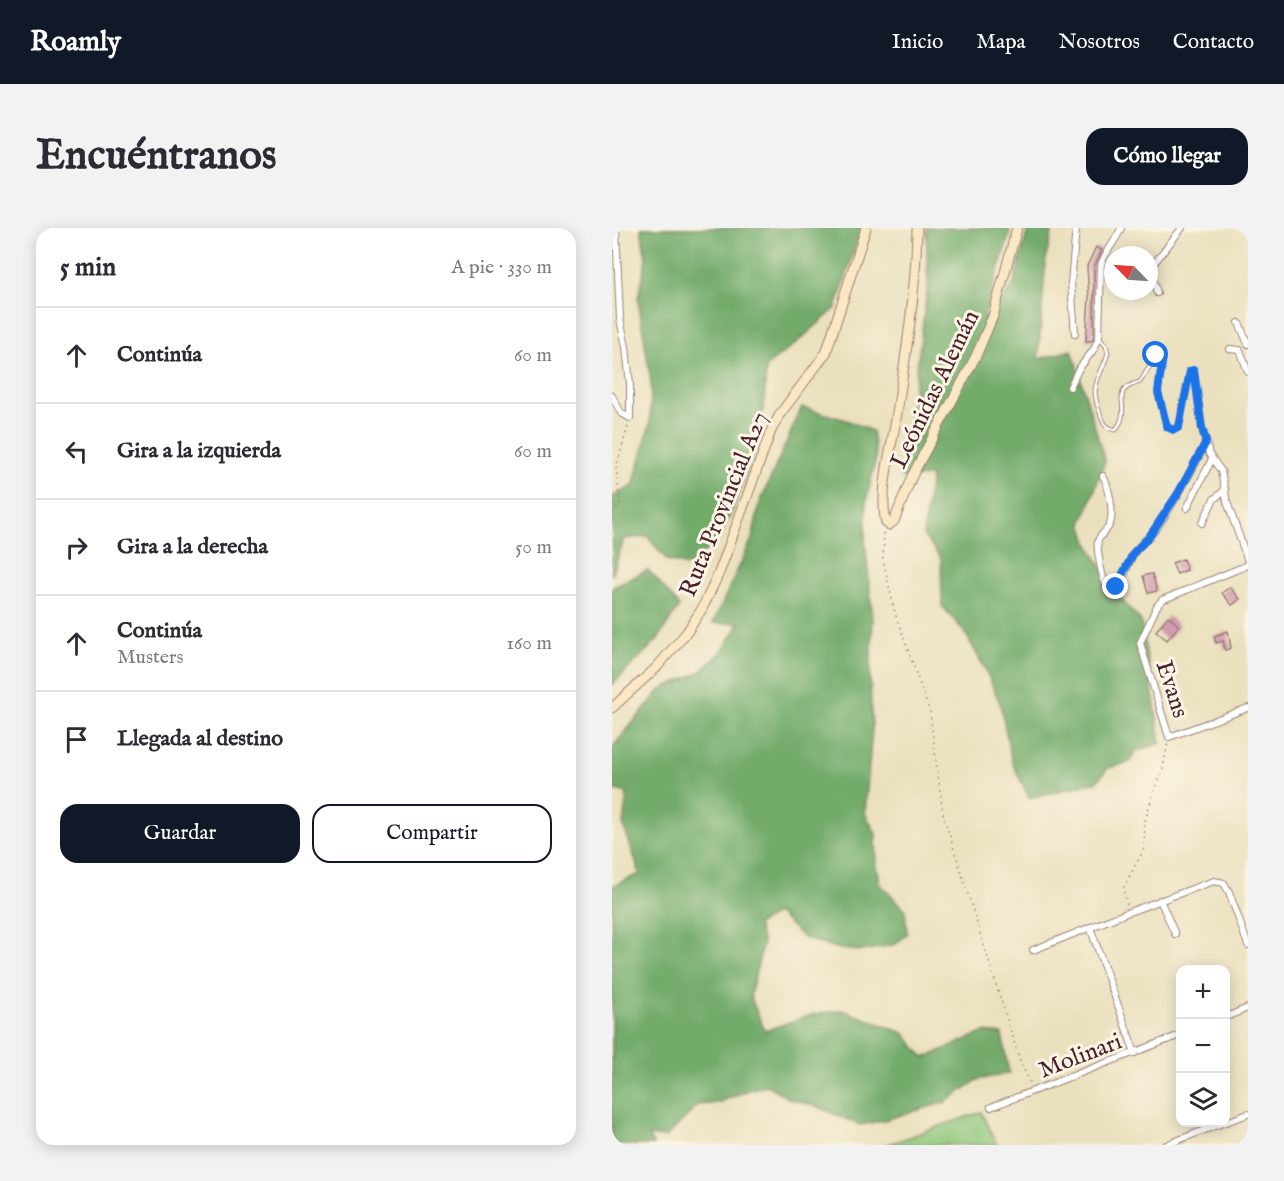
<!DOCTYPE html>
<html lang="es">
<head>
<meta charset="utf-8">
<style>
  body { margin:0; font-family:"IM FELL English",serif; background:#f2f2f3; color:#2b2b33 }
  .controls { position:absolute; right:18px; bottom:18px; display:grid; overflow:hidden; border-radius:12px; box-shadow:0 3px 15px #0003 }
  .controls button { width:54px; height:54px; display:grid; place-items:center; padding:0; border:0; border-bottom:2px solid #e1e1e2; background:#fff; color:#2b2b33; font:30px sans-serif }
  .compass { position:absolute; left:492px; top:18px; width:54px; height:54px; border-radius:50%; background:#fff; box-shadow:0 3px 15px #0003; rotate:295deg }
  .stop { position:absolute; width:18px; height:18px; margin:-14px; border:4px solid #1a73e8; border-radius:50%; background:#fff }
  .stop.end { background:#1a73e8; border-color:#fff; box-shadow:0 2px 6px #0008 }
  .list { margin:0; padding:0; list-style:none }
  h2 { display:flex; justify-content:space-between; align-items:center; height:78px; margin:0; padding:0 24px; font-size:26px }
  h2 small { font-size:20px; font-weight:400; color:#7c7c81 }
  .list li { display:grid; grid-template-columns:39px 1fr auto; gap:18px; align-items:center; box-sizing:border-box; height:96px; padding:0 24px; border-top:2px solid #e1e1e2 }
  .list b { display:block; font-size:22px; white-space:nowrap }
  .list p { margin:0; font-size:20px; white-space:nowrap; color:#7c7c81 }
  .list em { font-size:20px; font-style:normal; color:#7c7c81 }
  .actions { display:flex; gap:12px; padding:18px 24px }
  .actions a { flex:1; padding:14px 0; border:2px solid #111827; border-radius:18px; text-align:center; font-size:21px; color:#111827 }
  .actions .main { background:#111827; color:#fff }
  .icon { flex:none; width:33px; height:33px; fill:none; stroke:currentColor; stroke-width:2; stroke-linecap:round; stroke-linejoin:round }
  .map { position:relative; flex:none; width:636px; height:917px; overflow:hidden; border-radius:18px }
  header { display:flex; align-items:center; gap:36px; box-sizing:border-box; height:84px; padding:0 30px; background:#111827; color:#fff }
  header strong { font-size:28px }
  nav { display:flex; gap:33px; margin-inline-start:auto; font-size:21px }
  .intro { display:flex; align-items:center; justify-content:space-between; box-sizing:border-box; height:144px; padding:0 36px }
  h1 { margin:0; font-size:42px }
  .button { padding:15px 27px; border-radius:18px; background:#111827; color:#fff; font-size:21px; font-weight:700 }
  main { display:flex; gap:36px; padding:0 36px }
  aside { flex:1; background:#fff; border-radius:18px; box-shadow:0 3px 15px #0003 }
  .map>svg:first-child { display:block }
  .green { fill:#8ec67a; stroke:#6c7252; stroke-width:1.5 }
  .forest { fill:#72ab6a; stroke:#5e654a; stroke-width:1.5 }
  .building { fill:#d09ab0 }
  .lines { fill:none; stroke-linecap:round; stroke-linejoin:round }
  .lane-casing { stroke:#9a8074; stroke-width:5 }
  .street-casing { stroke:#9a8074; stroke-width:8 }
  .secondary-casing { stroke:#9a8074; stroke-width:11 }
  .path { stroke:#9a8074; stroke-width:1.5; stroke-dasharray:1.5 4.5; stroke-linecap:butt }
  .lane { stroke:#fff; stroke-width:3 }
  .street { stroke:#fff; stroke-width:6 }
  .secondary { stroke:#fae7c3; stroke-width:9 }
  .route { stroke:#1a73e8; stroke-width:8 }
  .labels { text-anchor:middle; stroke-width:6; stroke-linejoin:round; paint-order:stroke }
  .street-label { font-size:24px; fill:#4a1f2b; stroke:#fcf5e5 }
</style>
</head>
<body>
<header>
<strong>Roamly</strong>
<nav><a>Inicio</a><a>Mapa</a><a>Nosotros</a><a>Contacto</a></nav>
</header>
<div class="intro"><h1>Encuéntranos</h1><a class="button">Cómo llegar</a></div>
<main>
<aside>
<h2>5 min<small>A pie · 330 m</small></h2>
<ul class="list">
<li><svg class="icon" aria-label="ahead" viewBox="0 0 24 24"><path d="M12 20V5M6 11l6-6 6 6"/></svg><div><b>Continúa</b></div><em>60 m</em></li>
<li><svg class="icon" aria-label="left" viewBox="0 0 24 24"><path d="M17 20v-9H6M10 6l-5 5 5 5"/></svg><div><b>Gira a la izquierda</b></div><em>60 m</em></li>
<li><svg class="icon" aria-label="right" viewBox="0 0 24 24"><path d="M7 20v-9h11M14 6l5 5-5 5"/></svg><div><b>Gira a la derecha</b></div><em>50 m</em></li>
<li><svg class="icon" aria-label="ahead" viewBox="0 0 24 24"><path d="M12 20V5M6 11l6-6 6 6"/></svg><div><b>Continúa</b><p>Musters</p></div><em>160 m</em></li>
<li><svg class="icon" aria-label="arrive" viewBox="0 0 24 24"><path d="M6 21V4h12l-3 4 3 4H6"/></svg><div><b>Llegada al destino</b></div></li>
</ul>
<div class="actions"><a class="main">Guardar</a><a>Compartir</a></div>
</aside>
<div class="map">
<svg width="636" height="917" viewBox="0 0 636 917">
  <rect width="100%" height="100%" fill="#fcf5e5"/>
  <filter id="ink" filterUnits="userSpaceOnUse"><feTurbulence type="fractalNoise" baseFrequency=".0167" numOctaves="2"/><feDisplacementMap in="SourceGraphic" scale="12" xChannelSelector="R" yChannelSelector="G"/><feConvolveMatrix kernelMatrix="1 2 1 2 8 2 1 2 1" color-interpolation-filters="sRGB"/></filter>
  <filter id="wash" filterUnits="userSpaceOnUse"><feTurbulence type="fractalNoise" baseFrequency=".008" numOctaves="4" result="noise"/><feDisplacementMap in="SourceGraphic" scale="24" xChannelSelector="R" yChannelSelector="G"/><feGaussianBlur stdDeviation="1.35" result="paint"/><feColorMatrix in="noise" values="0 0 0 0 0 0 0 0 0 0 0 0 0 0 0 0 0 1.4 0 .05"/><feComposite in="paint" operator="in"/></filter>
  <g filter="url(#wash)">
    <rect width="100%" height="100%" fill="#eae0bd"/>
    <!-- green -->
    <path class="green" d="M369 884 385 917H274Z"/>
    <!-- forest -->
    <g class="forest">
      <path d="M29 0H249L224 80 183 116 154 138 152 177 144 219 120 283 108 308 77 339 55 332 35 308 12 311 0 348V269L21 258 38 196 39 155 26 70 34 30Z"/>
      <path d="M314 0H396L398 5 370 95 401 58 416 0H441L434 29 426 131 460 122 493 234 470 296 477 317 505 367 529 393 549 515 524 523 516 535 496 540 484 554 417 570 400 534 388 475 374 443 352 403 330 378 329 330 311 307 319 248 290 250 316 57Z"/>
      <path d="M190 179 234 192 260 203 264 230 254 275 253 313 261 391 258 452 260 501 253 585 264 606 265 639 269 657 293 681 295 705 284 716 250 723 228 721 192 710 165 685 145 697 151 715 138 768 153 803 198 787 230 782 292 805 312 830 372 804 390 806 397 845 365 852 334 874 272 892 248 897 204 878 178 871 155 857 134 863 106 875 86 877 54 909 36 908 42 917H0V658L28 646 11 596 15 565 0 561V520L49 461 90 443 111 422 128 395H101L140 311 148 274Z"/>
      <path d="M36 342 67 378 46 411 0 457V360Z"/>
    </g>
    <g id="blocks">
      <!-- building -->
      <g class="building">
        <path d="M484 19 490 22 482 39V108L480 113H474L477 69 475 38Z"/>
        <path d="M571 331 575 342 565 346 560 335Z"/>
        <path d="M540 346 545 363 536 365 531 348Z"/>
        <path d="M618 359 628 371 620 377 610 365Z"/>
        <path d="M556 388 567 398 555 412 544 403Z"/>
        <path d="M616 403 619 420 613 422 611 413 604 415 602 408Z"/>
      </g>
    </g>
  </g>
  <g filter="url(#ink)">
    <use href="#blocks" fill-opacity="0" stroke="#9a8074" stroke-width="1.5"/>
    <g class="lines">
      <defs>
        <path id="lane" d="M487 109 494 117 496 125C486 156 476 156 490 190 492 197 496 201 504 202 505 199 508 196 509 193 516 174 498 162 528 154L545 127 548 129 550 135 546 164 555 199 562 202 567 199 578 143 582 142 589 198"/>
        <g id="street">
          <path d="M545 65C543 56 538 48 539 39L570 0"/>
          <path d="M627 95 636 116"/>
          <path d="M463 106 459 55 464 0"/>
          <path d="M618 121 628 122 636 144"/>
          <path d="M458 159 466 142 482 121 487 109 489 37C493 23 504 14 509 0"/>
          <path d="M0 168 9 185 18 190V156L14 119 8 91 4 0"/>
          <path d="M590 200 597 226 609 243 615 274 636 333"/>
          <path d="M491 248C497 258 503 287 497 298 494 304 488 306 486 313 484 320 490 348 493 355 495 360 496 359 500 361 512 356 515 337 521 326 528 316 539 308 546 298 564 272 580 243 594 214"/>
          <path d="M575 280 600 231"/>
          <path d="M590 295 602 271 613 262"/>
          <path d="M636 337 550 372 545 378 528 415 557 509 636 480"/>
          <path d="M548 672 563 706"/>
          <path d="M478 699 523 825"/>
          <path d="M421 722 517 684 602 653 612 655 617 664 636 717"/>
          <path d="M614 789 636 780"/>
          <path d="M379 879 568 807"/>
          <path d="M614 894 636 886"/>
          <path d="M554 917 613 894"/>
        </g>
        <g id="secondary">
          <path d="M305 0C304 64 294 127 284 191 279 222 267 264 274 295L277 297 282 293 300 248 364 128 381 88 405 0"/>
          <path d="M0 480 44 440 75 404 90 381 107 345 159 203 168 186 214 125 254 0"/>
        </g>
      </defs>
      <!-- lane casing -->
      <use href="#lane" class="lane-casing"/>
      <!-- street casing -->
      <use href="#street" class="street-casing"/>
      <!-- secondary casing -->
      <use href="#secondary" class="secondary-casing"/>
      <!-- path -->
      <g class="path">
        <path d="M0 285 8 278 4 240 16 198"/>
        <path d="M272 305 271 331 283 385 318 485 331 586 408 833 419 857"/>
        <path d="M515 677 511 661 532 621 533 593 540 569 550 545 556 514"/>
      </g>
      <!-- lane -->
      <use href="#lane" class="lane"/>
      <!-- street -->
      <use href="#street" class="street"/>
      <!-- secondary -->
      <use href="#secondary" class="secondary"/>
    </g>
  </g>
  <g class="lines" filter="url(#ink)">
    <!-- route -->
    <path class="route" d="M504 359 522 324 537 309 567 264 594 214 590 200 582 142 578 143 567 199 562 202 555 199 546 164 550 135 548 129 544 127"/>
  </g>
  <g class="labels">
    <!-- street labels -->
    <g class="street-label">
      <text transform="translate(322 161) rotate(-64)" y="8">Leónidas Alemán</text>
      <text transform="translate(111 276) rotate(-68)" y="8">Ruta Provincial A27</text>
      <text transform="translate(561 461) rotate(72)" y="8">Evans</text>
      <text transform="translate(468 827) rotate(-21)" y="8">Molinari</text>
    </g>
  </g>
</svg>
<div class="controls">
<button>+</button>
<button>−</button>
<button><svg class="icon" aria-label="layers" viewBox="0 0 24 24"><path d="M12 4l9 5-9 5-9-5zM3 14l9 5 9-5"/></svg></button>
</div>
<svg class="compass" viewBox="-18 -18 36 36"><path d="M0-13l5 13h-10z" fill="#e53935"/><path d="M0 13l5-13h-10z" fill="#7c7c81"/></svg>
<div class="stop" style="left:544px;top:127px"></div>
<div class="stop end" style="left:504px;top:359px"></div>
</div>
</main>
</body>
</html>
